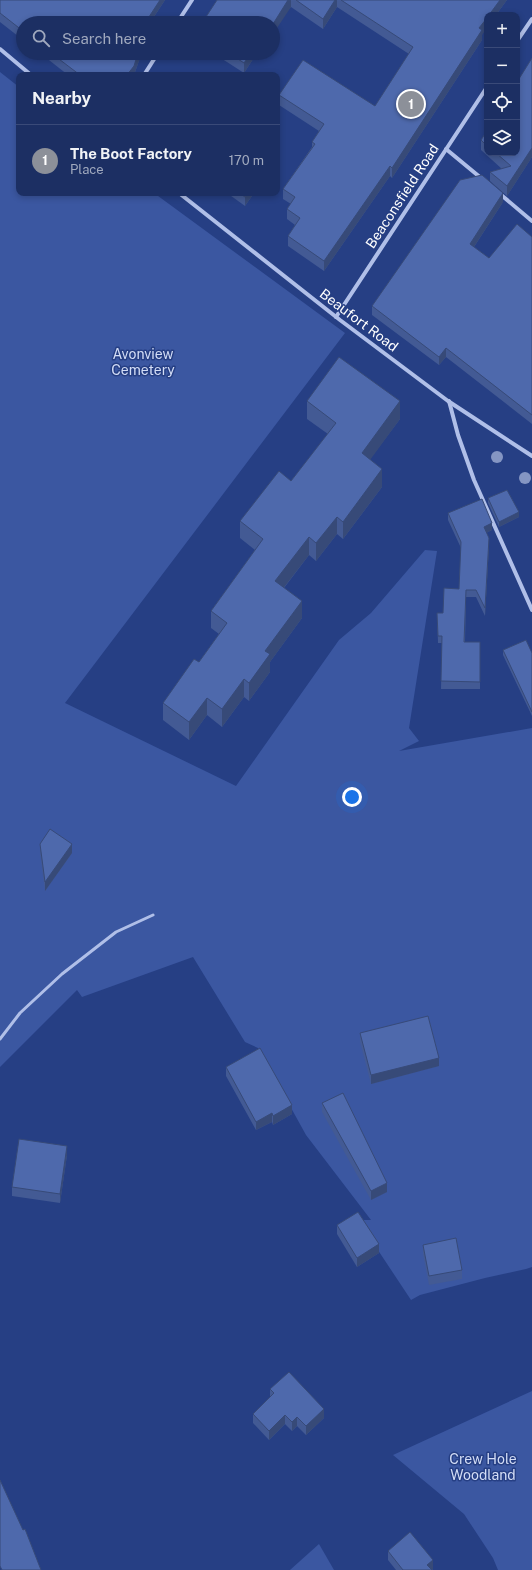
<!DOCTYPE html>
<html lang="en">
<head>
<meta charset="utf-8">
<style>
  body { margin:0; font-family:"Public Sans",sans-serif; background:#253769; color:#f1f3f6 }
  .controls { position:absolute; right:12px; top:12px; display:grid; overflow:hidden; border-radius:8px; box-shadow:0 2px 6px #0003 }
  .controls button { width:36px; height:36px; display:grid; place-items:center; padding:0; border:0; border-bottom:1px solid #3a4a78; background:#1c2f63; color:#f1f3f6; font:20px sans-serif }
  .you { position:absolute; left:352px; top:797px; width:14px; height:14px; margin:-10px; border:3px solid #fff; border-radius:50%; background:#1a73e8; box-shadow:0 0 0 6px #1a73e833 }
  .badge { display:grid; place-items:center; width:26px; height:26px; border-radius:50%; background:#8c9099; color:#fff; font-size:13px; font-weight:700 }
  .pin { position:absolute; translate:-50% -50%; border:2px solid #fff; box-shadow:0 1px 4px #0006 }
  .list { margin:0; padding:0; list-style:none }
  h2 { display:flex; justify-content:space-between; align-items:center; height:52px; margin:0; padding:0 16px; font-size:17px }
  h2 small { font-size:13px; font-weight:400; color:#a0a9be }
  .list li { display:grid; grid-template-columns:26px 1fr auto; gap:12px; align-items:center; box-sizing:border-box; height:72px; padding:0 16px; border-top:1px solid #3a4a78 }
  .list b { display:block; font-size:15px; white-space:nowrap }
  .list p { margin:0; font-size:13px; white-space:nowrap; color:#a0a9be }
  .list em { font-size:13px; font-style:normal; color:#a0a9be }
  .icon { flex:none; width:22px; height:22px; fill:none; stroke:currentColor; stroke-width:2; stroke-linecap:round; stroke-linejoin:round }
  .map { position:relative; flex:none; width:532px; height:1570px; overflow:hidden }
  .search { position:absolute; background:#1c2f63; box-shadow:0 2px 6px #0003; left:16px; top:16px; width:264px; height:44px; display:flex; align-items:center; gap:10px; box-sizing:border-box; padding:0 14px; border-radius:22px; color:#a0a9be; font-size:15px }
  .panel { position:absolute; background:#1c2f63; box-shadow:0 2px 6px #0003; left:16px; top:72px; width:264px; height:124px; border-radius:8px }
  .map>svg:first-child { display:block }
  .green { fill:#3b57a1 }
  .lines { fill:none; stroke-linecap:round; stroke-linejoin:round }
  .service { stroke:#b0bfe8; stroke-width:3 }
  .minor { stroke:#b0bfe8; stroke-width:4 }
  .tree { fill:#8596c3 }
  .wall { fill:#435a94 }
  .shaded-wall { fill:#374a78 }
  .building { fill:#4e69ac; stroke:#374a78 }
  .labels { text-anchor:middle; stroke-width:3; stroke-linejoin:round; paint-order:stroke }
  .street-label { font-size:14px; fill:#fff; stroke:#263f84 }
  .park-label { font-size:14px; fill:#d3ddf6; stroke:#263f84 }
</style>
</head>
<body>
<div class="map">
<svg width="532" height="1570" viewBox="0 0 532 1570">
  <rect width="100%" height="100%" fill="#263f84"/>
  <!-- green -->
  <g class="green">
    <path d="M0 72 19 87V193H154L345 333 65 703 236 786 339 640 371 613 425 550 437 551 409 728 419 741 399 751 532 728V1267L526 1269 485 1278 420 1295 411 1300 358 1220H371L306 1135 258 1048 245 1042 193 957 82 997 77 990 0 1067Z"/>
    <path d="M532 1391V1570H498L493 1558 464 1514 393 1455Z"/>
    <path d="M319 1544 334 1570H290Z"/>
  </g>
  <g class="lines">
    <!-- service -->
    <path class="service" d="M0 1039 20 1013 62 974 116 932 153 915"/>
    <!-- minor -->
    <g class="minor">
      <path d="M177 23 192 0"/>
      <path d="M517 41 532 19"/>
      <path d="M0 49 31 75"/>
      <path d="M144 75 158 53"/>
      <path d="M446 149 481 178"/>
      <path d="M179 193 340 320 448 401 532 456"/>
      <path d="M500 194 532 221"/>
      <path d="M336 317 487 87"/>
      <path d="M449 401 458 435 474 480 532 610"/>
    </g>
  </g>
  <!-- trees -->
  <g class="tree">
    <circle cx="497" cy="457" r="6"/>
    <circle cx="525" cy="478" r="6"/>
  </g>
  <!-- wall -->
  <g class="wall">
    <path d="M0 0H165L150 23H23V40L0 22Z"/>
    <path d="M217 0H507L496 15H487L482 35V40L392 178 390 176 324 271 288 246V236L295 225 287 219V209L291 204 283 199V189L312 147V142L319 131 279 105V95L375 106 409 54 337 7 323 29 291 7 273 23Z"/>
    <path d="M40 53H140V58L134 75H68Z"/>
    <path d="M213 53H257L244 73Z"/>
    <path d="M532 58V157L507 196 490 181V172L502 169 481 150V140L487 131V153H517Z"/>
    <path d="M227 193H254L245 206Z"/>
    <path d="M503 202 474 247 489 258 532 237V424L446 357 439 365 372 315V306Z"/>
    <path d="M307 401 400 419 370 459 382 487 343 539 337 534 316 561 309 555 284 588 302 618 270 662V672L249 701 244 697 222 727 207 715 189 740 163 720V703L199 662 219 634 211 628V611L255 550 240 538V521L291 481 328 434 307 419Z"/>
    <path d="M488 498 519 517 499 527 488 503Z"/>
    <path d="M448 513 492 530 486 533 489 546 485 616 476 597H466L465 642H480V689H441L442 643H438L437 613H443L459 589 461 548 448 520Z"/>
    <path d="M503 650 532 653V716L503 655Z"/>
    <path d="M40 844 72 853 45 891 40 853Z"/>
    <path d="M360 1033 439 1066 371 1084 360 1042Z"/>
    <path d="M226 1067 292 1114 273 1125 272 1122 256 1130 226 1076Z"/>
    <path d="M322 1103 387 1192 371 1200 322 1112Z"/>
    <path d="M67 1155 60 1203 12 1196V1187Z"/>
    <path d="M337 1225 379 1253 357 1267 337 1234Z"/>
    <path d="M423 1245 462 1270V1279L429 1285 423 1254Z"/>
    <path d="M270 1389 324 1418 306 1435 297 1426 292 1431 285 1424 269 1440 253 1423V1414L270 1397Z"/>
    <path d="M388 1551 433 1569 432 1570H396L388 1560Z"/>
  </g>
  <!-- shaded-wall -->
  <g class="shaded-wall">
    <path d="M160 0H165L150 23H145Z"/>
    <path d="M288 0H291V7L273 34V24Z"/>
    <path d="M335 0H337V7L323 29V19Z"/>
    <path d="M500 0H507L496 15H489Z"/>
    <path d="M487 18V28L482 35V40L392 178V168L479 28Z"/>
    <path d="M138 53H140V58L134 75H127Z"/>
    <path d="M251 53H257L244 73V63Z"/>
    <path d="M532 148V157L507 196V186Z"/>
    <path d="M390 166V176L324 271V261Z"/>
    <path d="M248 193H254L245 206V197Z"/>
    <path d="M503 193V202L470 253V244Z"/>
    <path d="M446 348V357L439 365V357Z"/>
    <path d="M400 401V419L362 471V453Z"/>
    <path d="M382 469V487L343 539V522Z"/>
    <path d="M519 512V517L499 527V522Z"/>
    <path d="M337 517V534L316 561V543Z"/>
    <path d="M492 523V530L484 534V527Z"/>
    <path d="M309 537V555L275 599V581Z"/>
    <path d="M489 538V546L485 616V608Z"/>
    <path d="M302 601V618L270 662V672L249 701V683L265 651Z"/>
    <path d="M244 679V697L222 727V709Z"/>
    <path d="M207 698V715L189 740V722Z"/>
    <path d="M72 844V853L45 891V882Z"/>
    <path d="M439 1058V1066L371 1084V1075Z"/>
    <path d="M292 1105V1114L273 1125V1116Z"/>
    <path d="M272 1113V1122L256 1130V1122Z"/>
    <path d="M67 1146V1155L60 1203V1194Z"/>
    <path d="M387 1183V1192L371 1200V1191Z"/>
    <path d="M379 1244V1253L357 1267V1258Z"/>
    <path d="M324 1409V1418L306 1435V1426Z"/>
    <path d="M285 1415V1424L269 1440V1431Z"/>
    <path d="M297 1417V1426L292 1431V1422Z"/>
    <path d="M433 1560V1569L432 1570 427 1565Z"/>
  </g>
  <!-- building -->
  <g class="building">
    <path d="M0 0H160L145 23H23V31L0 13Z"/>
    <path d="M217 0H288L273 24V23H202Z"/>
    <path d="M296 0H335L323 19Z"/>
    <path d="M341 0H500L489 15H487V18L479 28 482 30 392 168 390 166 324 261 288 236 300 218 287 209 295 197 283 189 315 144 312 142 324 124 279 95 303 60 375 106 413 47Z"/>
    <path d="M51 53H138L134 66 127 75H80Z"/>
    <path d="M229 53H251L244 63Z"/>
    <path d="M532 58V148L507 186 490 172 511 166 496 153H517V82Z"/>
    <path d="M173 73 176 75H171Z"/>
    <path d="M487 131V146L481 140Z"/>
    <path d="M482 175 503 193 470 244 489 258 517 224 532 237V415L446 348 439 357 372 306 460 180Z"/>
    <path d="M239 193H248L245 197Z"/>
    <path d="M339 357 400 401 362 453 382 469 343 522 337 517 316 543 309 537 275 581 302 601 265 651 270 654 249 683 244 679 222 709 207 698 189 722 163 703 194 659 199 662 227 623 211 611 263 539 240 521 279 471 291 481 336 423 307 401Z"/>
    <path d="M507 490 519 512 499 522 488 498Z"/>
    <path d="M482 499 492 523 484 527 489 538 485 608 476 590H466L464 642H480V682L441 681 442 636H438L437 613H443L444 588 459 589 461 542 448 513Z"/>
    <path d="M526 640 532 653V712L503 650Z"/>
    <path d="M50 829 72 844 45 882 40 844Z"/>
    <path d="M428 1016 439 1058 371 1075 360 1033Z"/>
    <path d="M260 1048 292 1105 273 1116 272 1113 256 1122 226 1067Z"/>
    <path d="M343 1093 387 1183 371 1191 322 1103Z"/>
    <path d="M19 1139 67 1146 60 1194 12 1187Z"/>
    <path d="M358 1212 379 1244 357 1258 337 1225Z"/>
    <path d="M456 1238 462 1270 429 1276 423 1245Z"/>
    <path d="M289 1372 324 1409 306 1426 297 1417 292 1422 285 1415 269 1431 253 1414 274 1393 270 1389Z"/>
    <path d="M0 1480 23 1530 25 1529 41 1570H2L0 1566Z"/>
    <path d="M410 1532 433 1560 427 1565 432 1570H403L388 1551Z"/>
  </g>
  <g class="labels">
    <!-- street labels -->
    <g class="street-label">
      <text transform="translate(402 196) rotate(-57)" y="5">Beaconsfield Road</text>
      <text transform="translate(359 320) rotate(37)" y="5">Beaufort Road</text>
    </g>
    <!-- park labels -->
    <g class="park-label">
      <text x="143" y="359">Avonview<tspan x="143" dy="16">Cemetery</tspan></text>
      <text x="483" y="1464">Crew Hole<tspan x="483" dy="16">Woodland</tspan></text>
    </g>
  </g>
</svg>
<div class="controls">
<button>+</button>
<button>−</button>
<button><svg class="icon" aria-label="locate" viewBox="0 0 24 24"><circle cx="12" cy="12" r="6"/><path d="M12 2v4M12 18v4M2 12h4M18 12h4"/></svg></button>
<button><svg class="icon" aria-label="layers" viewBox="0 0 24 24"><path d="M12 4l9 5-9 5-9-5zM3 14l9 5 9-5"/></svg></button>
</div>
<div class="you"></div>
<div class="pin badge" style="left:411px;top:104px">1</div>
<div class="search"><svg class="icon" aria-label="search" viewBox="0 0 24 24"><circle cx="10" cy="10" r="6"/><path d="M15 15l6 6"/></svg>Search here</div>
<section class="panel">
<h2>Nearby<small></small></h2>
<ul class="list">
<li><span class="badge">1</span><div><b>The Boot Factory</b><p>Place</p></div><em>170 m</em></li>
</ul>
</section>
</div>
</body>
</html>
